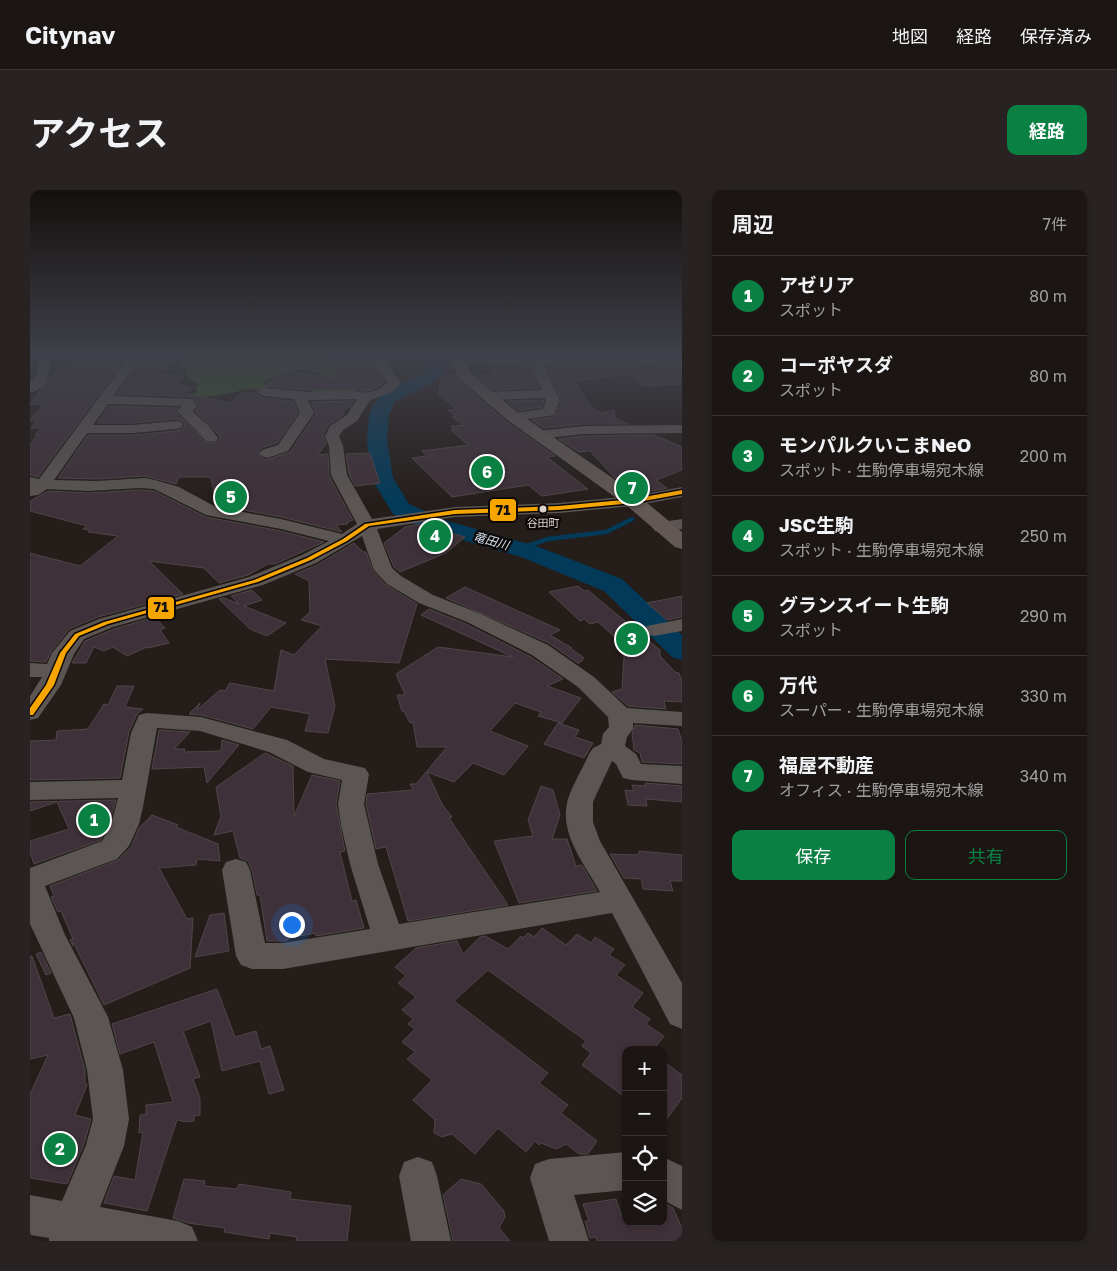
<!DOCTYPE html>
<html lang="ja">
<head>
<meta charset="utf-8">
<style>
  body { margin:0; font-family:"Golos Text","Noto Sans JP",sans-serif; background:#282322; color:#f1f3f6 }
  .controls { position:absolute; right:15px; bottom:15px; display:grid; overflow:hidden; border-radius:10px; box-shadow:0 2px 8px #0003 }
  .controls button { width:45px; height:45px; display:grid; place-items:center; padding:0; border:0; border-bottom:1px solid #393534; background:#1b1614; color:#f1f3f6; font:25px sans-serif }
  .you { position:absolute; left:261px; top:734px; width:18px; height:18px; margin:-12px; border:4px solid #fff; border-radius:50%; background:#1a73e8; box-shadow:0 0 0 8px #1a73e833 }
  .badge { display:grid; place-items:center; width:32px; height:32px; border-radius:50%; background:#0b8043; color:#fff; font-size:16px; font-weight:700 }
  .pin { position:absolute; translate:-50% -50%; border:2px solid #fff; box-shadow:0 1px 5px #0006 }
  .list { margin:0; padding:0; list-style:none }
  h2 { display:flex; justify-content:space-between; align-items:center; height:65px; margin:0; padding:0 20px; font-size:21px }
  h2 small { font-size:16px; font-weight:400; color:#a09fa0 }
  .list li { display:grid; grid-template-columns:32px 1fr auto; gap:15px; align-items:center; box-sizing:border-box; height:80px; padding:0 20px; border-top:1px solid #393534 }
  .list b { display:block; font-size:19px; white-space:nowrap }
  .list p { margin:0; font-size:16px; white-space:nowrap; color:#a09fa0 }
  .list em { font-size:16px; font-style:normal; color:#a09fa0 }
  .actions { display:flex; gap:10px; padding:15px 20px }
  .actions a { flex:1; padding:11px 0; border:1px solid #0b8043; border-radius:10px; text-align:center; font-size:18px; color:#0b8043 }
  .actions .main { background:#0b8043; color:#fff }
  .icon { flex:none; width:28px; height:28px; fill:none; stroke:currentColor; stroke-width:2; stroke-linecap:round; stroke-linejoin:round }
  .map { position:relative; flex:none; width:652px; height:1051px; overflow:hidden; border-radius:10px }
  header { display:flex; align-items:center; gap:30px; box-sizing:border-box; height:70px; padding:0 25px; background:#1b1614; border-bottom:1px solid #393534 }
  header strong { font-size:24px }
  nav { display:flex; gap:28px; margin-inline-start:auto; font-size:18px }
  .intro { display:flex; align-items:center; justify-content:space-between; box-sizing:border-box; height:120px; padding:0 30px }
  h1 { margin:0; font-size:35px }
  .button { padding:12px 22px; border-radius:10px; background:#0b8043; color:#fff; font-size:18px; font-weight:700 }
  main { display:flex; gap:30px; padding:0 30px }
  aside { flex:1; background:#1b1614; border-radius:10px; box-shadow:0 2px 8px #0003 }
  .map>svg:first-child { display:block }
  .forest { fill:#355924 }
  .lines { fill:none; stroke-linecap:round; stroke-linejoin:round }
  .stream { stroke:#033a59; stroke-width:4.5 }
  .river { fill:#033a59; fill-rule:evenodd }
  .building { fill:#3f3139; stroke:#4d4748 }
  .minor { fill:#5b5553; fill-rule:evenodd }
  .major { fill:#625855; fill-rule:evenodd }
  .bus-1-casing { stroke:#0d0706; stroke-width:3 }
  .bus-1 { fill:#f7a600; fill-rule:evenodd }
  .bus-dot { fill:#dbd2cf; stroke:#0d0706; stroke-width:2 }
  .labels { text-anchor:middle; stroke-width:4.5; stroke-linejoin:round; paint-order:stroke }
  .far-bus-label { font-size:11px; fill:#dbd2cf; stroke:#0d0706 }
  .far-water-label { font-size:12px; font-style:italic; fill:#d1e3f0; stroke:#0d0706 }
  .line-badge { stroke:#0d0706; stroke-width:2 }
  .pale-badge-label { font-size:14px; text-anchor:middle; font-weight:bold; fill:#111 }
</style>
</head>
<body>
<header>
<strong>Citynav</strong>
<nav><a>地図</a><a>経路</a><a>保存済み</a></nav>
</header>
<div class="intro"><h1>アクセス</h1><a class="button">経路</a></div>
<main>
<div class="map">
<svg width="652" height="1051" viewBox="0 0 652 1051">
  <rect width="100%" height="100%" fill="#241d1a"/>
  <!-- forest -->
  <path class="forest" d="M155 167H306L300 173 325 198 324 204 281 202 293 185C270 176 255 181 234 191L239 201 219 199 185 206 161 207V204L167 202 166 198 169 194 159 189 156 179 149 175Z"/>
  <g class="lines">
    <!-- stream -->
    <path class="stream" d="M488 359 518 349 576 342 602 329"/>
    <!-- river -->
    <path class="river" d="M400 167H416C416 171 417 176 415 179 410 193 377 204 365 211L359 225 357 250 363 288 379 314 414 330 509 357 592 389 652 445V470L642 467 574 401 491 367 398 340 363 324 341 288 337 250 339 225 343 216 352 203 395 182 399 178Z"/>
  </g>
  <!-- building -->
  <g class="building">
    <path d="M49 167H97L8 287 0 285V254L8 245H5L11 238H1L7 230H0L14 214H0L19 188Z"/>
    <path d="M113 167H148L127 184 155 187 146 193 163 198 156 204 201 213 212 202 224 203 233 208 263 211 268 223 247 253 231 258 228 262 231 267 236 270 260 262 286 224 281 212 324 211 319 218H316L312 226 298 235 293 245 296 253 288 265 298 264 299 286 323 330 317 332 318 334 306 335 312 342 251 327 187 315 181 288 178 287H149L146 294 115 286 67 289 28 288 58 245H103L146 241 151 240 155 236 153 231 146 229 103 233H67L79 216 148 218 146 222 175 252H188L190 247 180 235 165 221 169 216 162 207 87 204Z"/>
    <path d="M308 167H336L355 191 347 198 335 201 326 199 278 200 234 196 251 185 255 186 260 182 309 188 303 171 309 170Z"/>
    <path d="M551 171 586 172 652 178V186L641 188 652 192V194L613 196 600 184 544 191 563 219 571 223 584 220 585 228 598 234H553L514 238 502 230 524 227 532 212 516 177Z"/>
    <path d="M465 175 500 177 509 198 463 200 446 186H448L447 184 463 185Z"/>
    <path d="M414 184 425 185 428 189 474 230 525 266 517 267 558 299 512 306 498 295 422 307 382 268 397 266 392 261 438 255 421 240H424L421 236 434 235 422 227H426L418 220 426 219 409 204 411 187Z"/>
    <path d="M514 210 512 217 488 221 477 211Z"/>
    <path d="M624 245 652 257V280L626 290 637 298 615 302 602 299 585 288 560 261 549 262 529 249 553 246Z"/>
    <path d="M340 263 350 293 325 296 319 284 316 264Z"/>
    <path d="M110 300 124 301 176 327 251 341 294 352 245 374H238L218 385 189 393 174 378 119 371 153 404 68 427 39 439 21 462 16 472 0 471V363L50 376 88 346 58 342 60 340 53 339 57 336 0 321V311L18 301 58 303Z"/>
    <path d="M389 334 435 347 416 363 370 382 364 377 354 353 375 337Z"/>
    <path d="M324 353 333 362H336L343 381 356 395 387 414 369 473 295 469 305 516 298 543 275 541 280 524 241 517 223 539 171 525 159 524 170 513 167 520 190 500 195 501 200 493 244 501 251 460 264 465 292 436 271 430 280 422 279 391 265 384 287 375Z"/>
    <path d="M548 396 554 401 558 400 566 407 630 460V466L645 482 649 483 652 491V512L634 511 636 519 598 516 582 502 592 499 595 450 590 452 568 432 560 434 554 429 550 431 519 402Z"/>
    <path d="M435 397 530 440 520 445 542 458H540L554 468 552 469 553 470 548 473 549 474 519 453 416 408Z"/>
    <path d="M222 400 232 410 214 416 256 433 237 446 220 439 189 409 194 408 209 414 201 406Z"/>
    <path d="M652 406V427L637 430 617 413Z"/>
    <path d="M399 419 436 434 501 467 533 489 517 496 551 508 532 533 508 526 511 522 485 513 460 541 498 556 474 585 443 573 424 592 397 582 412 614 422 627 419 628 478 715 378 731 356 657 346 659 336 614 337 604 383 600 380 594H386L417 557H387L383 532 380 533 374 521H372L367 505H375L366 484 408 457 483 467 391 425Z"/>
    <path d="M125 427 135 438 130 440 139 453 118 458 117 457 97 466 83 457 74 461 64 457 56 473H42L55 451 84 439Z"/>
    <path d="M87 496H104L95 517 113 519 107 524 99 542 90 588 0 590V551L26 550 27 541 58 539 74 514 78 515Z"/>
    <path d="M528 533 549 540 545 547 563 553 554 568 514 554Z"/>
    <path d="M605 535 648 539 652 551V574L612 572 610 563 604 560 602 544Z"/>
    <path d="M129 540 160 542 144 559H155L154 562 191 561 192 550 209 555 177 593 174 577 122 579Z"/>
    <path d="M235 563 263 576 264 626 282 585 310 591 306 614 315 661 310 662 322 711 326 710 334 738 286 746 285 743 258 748V750L253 751H237L230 705H227L222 680 218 671 210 668 203 641 184 645 191 626 186 597Z"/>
    <path d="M615 593 652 596V612L616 609 617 616 598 615 595 600 604 601 602 595 616 596Z"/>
    <path d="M511 596 523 600 530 625 522 649H537L546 676 552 675 567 701 489 713 464 651 503 646 498 630Z"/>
    <path d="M86 610 79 633 71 650 4 674 0 662V651L39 639 27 612 0 621V612Z"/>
    <path d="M122 625 148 635 146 637 188 654 190 671 167 669 166 675 129 678 157 729 163 728 160 778 74 815 43 752V756L40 750 43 749 31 721 28 722 21 707 24 706 20 696 88 670 101 657 109 638Z"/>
    <path d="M609 661 652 665V691H640L643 701 613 699 611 689 594 688 580 664 608 665Z"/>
    <path d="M194 723 199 761 165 767 180 725Z"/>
    <path d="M512 738 536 755 547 744 561 753 565 747 584 759 579 765 595 775 586 785 613 803 602 817 620 829 616 834 634 846 623 860H596V908L552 875 561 863 552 856 556 851 458 780 424 811 518 883 509 893 538 915 531 923 567 951 558 964H549L536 954 526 959 511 953 509 955 505 951 496 962 468 938 445 964 422 944 412 947 404 943 405 930 383 910 402 890 377 869 385 862 372 852 385 839 378 834 383 829 372 820 386 807 368 793 376 786 365 777 386 758 427 751 433 764 450 747 455 746 478 759 491 746 493 748 498 743 504 747Z"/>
    <path d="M11 762 21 783 16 785 6 764Z"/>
    <path d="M0 766H2L24 828 40 824 55 880V892L57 895 45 925 61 929 54 954 37 994 0 988V904L18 865 0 869Z"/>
    <path d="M187 799 205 847 226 841 231 859 240 856 254 900 239 904 230 871 192 881 181 831 153 841 170 887 163 889 170 908V925L164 926V931L156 932 147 930 117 1021 74 1013 84 986 105 990 113 942 109 943 110 925 116 924V915L143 912 124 852 90 864 82 834Z"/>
    <path d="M633 871 652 885V908L633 934Z"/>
    <path d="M154 989 175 991 174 996 207 999 209 994 261 1002 260 1009 321 1016 317 1051H266L267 1047 240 1043 239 1049 194 1042 195 1038 158 1033 143 1028Z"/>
    <path d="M431 989 451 994 474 1021 475 1027 469 1038 480 1051H423L413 1005Z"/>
    <path d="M586 1009 592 1027 596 1026V1032H633V1012L643 1018 652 1038V1051H567L566 1047 560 1048 555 1031H559L553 1014Z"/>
  </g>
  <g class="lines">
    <!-- minor -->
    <g class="minor">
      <path d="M9 167H21C20 182 17 199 0 203V192L7 185Z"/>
      <path d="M99 167H111L83 206 162 209 167 216 162 221 179 236 188 248 186 251H176L147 221 152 216 78 214 63 235H103L146 231 151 232 153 235 151 238 146 239 103 243H57L24 290 67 291 115 288 125 290 149 297 186 317 251 329 312 344 327 334 301 285 299 256 295 246 300 236 317 225 327 209 278 210 284 223 258 261 237 268 232 266 229 263 232 260 248 255 270 223 264 209 233 206 226 202 233 198 278 202 326 201 335 203 348 200 358 192 338 167H351L371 192 361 203 340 210 327 231 313 240 309 246 313 256 317 285 342 329 425 317 529 313 603 306 652 297V307L603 316 529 323 425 327 347 339 362 378 371 386 403 405 451 424 518 455 564 487 597 518 652 522V536L603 533V539L597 547 595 556 606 564 611 574 652 576V594L602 590 593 588 586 574 582 571 563 612V632L570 651 652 793V839L640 834 582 723 253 779H222L211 775 206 766 192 680 196 672 206 669 216 672 220 680 235 753H253L340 739 320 674 311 635 308 614 312 590 278 582 239 562 170 541 127 538 113 617 109 634 99 656 87 669 15 696 35 745 78 827 93 880 99 929 94 956 70 1017 148 1031 162 1037 168 1051H19V1048L0 1045V1005L32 1011 56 955 63 929 57 880 44 828 0 734V678L72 651 81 634 88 608 0 610V592L92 590 101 543 109 525 117 523 171 527 257 550 294 569 335 578 339 584 334 614 348 674 369 734 570 702C555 675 530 645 537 613 540 599 553 578 559 564L563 558 571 554 573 544 579 537 578 527 548 497 502 465 437 432 389 413 357 394 344 380 332 346 286 373 233 395 83 437 54 449 44 464 31 495 8 528 0 530V506L12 487H0V473L17 474 22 463 40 441 69 429 219 387 272 365 299 351 251 339 176 325 124 299 110 298 58 301 17 299 8 305 0 306V287L9 289Z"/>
      <path d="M406 167H554L548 171 513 175 530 211 524 225 484 231 479 230 477 227 479 224 513 219 516 211 515 208 458 210 451 206 458 202 512 200 501 175 412 171Z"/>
      <path d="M582 167 652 168V176L588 171Z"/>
      <path d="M652 235V243L553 244 508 249 503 248 501 245 503 242 508 241 553 236Z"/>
      <path d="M652 329V339L631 342 625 341 622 337 625 333Z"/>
      <path d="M652 429V441L624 446 617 444 614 440 617 436Z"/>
      <path d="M596 962V1000L544 1005 559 1051H519L500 988 505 974 519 969Z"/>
      <path d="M388 967 402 972 407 986 421 1051H381L369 986 374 972Z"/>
      <path d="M633 967 652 976V1020L633 1010Z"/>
    </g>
    <!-- major -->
    <path class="major" d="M418 167H432L440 183 487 222 610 307 652 342V359L645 357 596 315 475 228 429 188Z"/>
    <defs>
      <path id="bus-1" d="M652 300V304L603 313 529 320 425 324 339 336 317 351 281 370 228 392 78 434 49 446 36 463 24 495 3 525H0V518L16 495 30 463 45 444 74 432 224 390 277 368 313 349 335 334 425 320 529 316 603 309Z"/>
    </defs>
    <!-- bus-1 casing -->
    <use href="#bus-1" class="bus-1-casing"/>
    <!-- bus-1 -->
    <use href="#bus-1" class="bus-1"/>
  </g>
  <!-- sky -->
  <linearGradient id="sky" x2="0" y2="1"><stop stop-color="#14100e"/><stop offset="0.53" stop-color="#3f4049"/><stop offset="1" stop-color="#3f4049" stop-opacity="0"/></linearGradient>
  <rect width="652" height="314" fill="url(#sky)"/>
  <!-- markers -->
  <circle class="bus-dot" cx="513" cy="319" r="4.5"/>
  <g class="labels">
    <!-- far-bus labels -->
    <g class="far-bus-label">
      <text x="513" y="337">谷田町</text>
    </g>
    <!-- far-water labels -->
    <g class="far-water-label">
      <text transform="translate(461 351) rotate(16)" y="4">竜田川</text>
    </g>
  </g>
  <g class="line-badge">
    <rect x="459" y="308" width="28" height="24" rx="5" fill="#f7a600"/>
    <rect x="117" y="406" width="28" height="24" rx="5" fill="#f7a600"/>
  </g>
  <g class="pale-badge-label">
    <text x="473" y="325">71</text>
    <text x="131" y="422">71</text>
  </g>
</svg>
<div class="controls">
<button>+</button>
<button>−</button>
<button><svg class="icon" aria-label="locate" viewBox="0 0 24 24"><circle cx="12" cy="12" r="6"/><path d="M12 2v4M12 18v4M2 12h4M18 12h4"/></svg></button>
<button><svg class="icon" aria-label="layers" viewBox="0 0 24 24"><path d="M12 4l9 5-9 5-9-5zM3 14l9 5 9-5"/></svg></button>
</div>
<div class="you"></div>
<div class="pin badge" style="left:64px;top:630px">1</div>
<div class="pin badge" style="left:30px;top:959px">2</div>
<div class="pin badge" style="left:602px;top:449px">3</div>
<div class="pin badge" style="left:405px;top:346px">4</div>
<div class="pin badge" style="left:201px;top:307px">5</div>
<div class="pin badge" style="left:457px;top:282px">6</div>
<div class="pin badge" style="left:602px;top:298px">7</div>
</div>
<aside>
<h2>周辺<small>7件</small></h2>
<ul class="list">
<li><span class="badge">1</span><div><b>アゼリア</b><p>スポット</p></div><em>80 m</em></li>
<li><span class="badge">2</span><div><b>コーポヤスダ</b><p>スポット</p></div><em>80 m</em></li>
<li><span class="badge">3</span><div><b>モンパルクいこまNeO</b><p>スポット · 生駒停車場宛木線</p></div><em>200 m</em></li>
<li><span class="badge">4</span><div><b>JSC生駒</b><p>スポット · 生駒停車場宛木線</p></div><em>250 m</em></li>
<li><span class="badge">5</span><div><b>グランスイート生駒</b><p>スポット</p></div><em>290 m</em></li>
<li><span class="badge">6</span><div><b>万代</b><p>スーパー · 生駒停車場宛木線</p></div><em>330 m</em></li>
<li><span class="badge">7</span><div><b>福屋不動産</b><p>オフィス · 生駒停車場宛木線</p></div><em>340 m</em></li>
</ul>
<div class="actions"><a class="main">保存</a><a>共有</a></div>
</aside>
</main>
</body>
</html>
